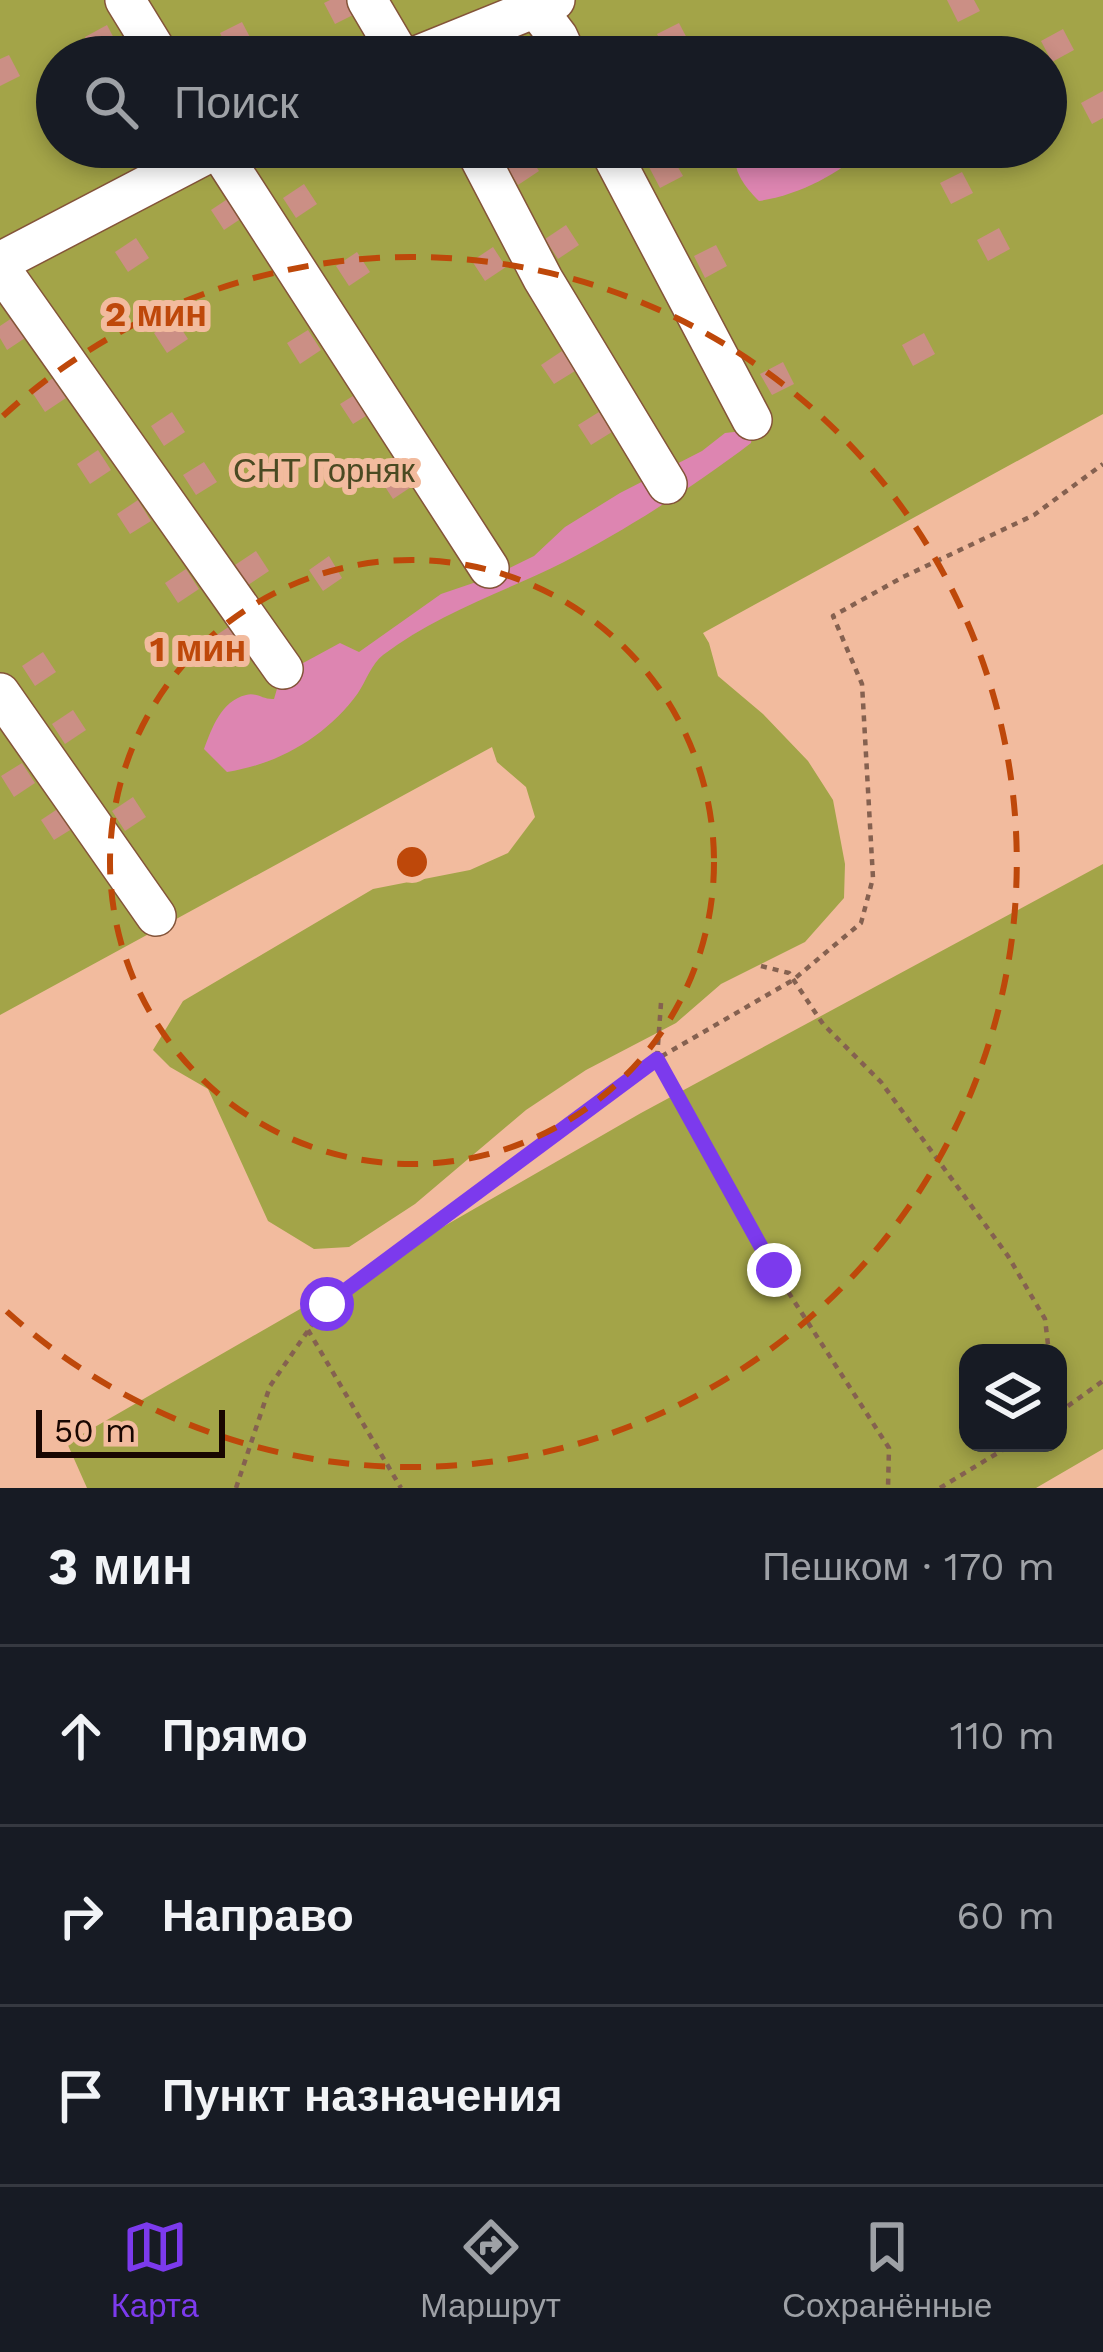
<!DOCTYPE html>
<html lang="ru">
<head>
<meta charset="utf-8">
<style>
  body { margin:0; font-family:"Work Sans",sans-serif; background:#20242c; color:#f1f3f6 }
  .controls { position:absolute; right:36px; bottom:36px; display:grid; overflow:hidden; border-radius:24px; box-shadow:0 6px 18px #0003 }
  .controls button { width:108px; height:108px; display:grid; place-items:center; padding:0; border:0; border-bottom:3px solid #363941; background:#171b24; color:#f1f3f6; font:60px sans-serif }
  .scale { position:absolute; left:36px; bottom:30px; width:189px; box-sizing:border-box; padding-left:12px; border:6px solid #180601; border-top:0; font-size:33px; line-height:42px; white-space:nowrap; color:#180601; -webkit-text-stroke:9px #f2bb9e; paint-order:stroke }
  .stop { position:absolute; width:36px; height:36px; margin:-27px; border:9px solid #7c3aed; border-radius:50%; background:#fff }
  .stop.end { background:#7c3aed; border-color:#fff; box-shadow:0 3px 12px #0008 }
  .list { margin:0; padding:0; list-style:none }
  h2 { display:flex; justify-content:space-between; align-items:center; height:156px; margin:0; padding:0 48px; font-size:51px }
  h2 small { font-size:39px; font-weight:400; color:#9ea1a6 }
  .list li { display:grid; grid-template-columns:78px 1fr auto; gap:36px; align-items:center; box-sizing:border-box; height:180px; padding:0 48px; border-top:3px solid #363941 }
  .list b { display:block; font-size:45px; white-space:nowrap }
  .list em { font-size:39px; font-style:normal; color:#9ea1a6 }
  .icon { flex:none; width:66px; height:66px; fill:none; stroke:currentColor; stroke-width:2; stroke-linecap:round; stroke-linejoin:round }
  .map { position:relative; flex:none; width:1103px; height:1488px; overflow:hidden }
  .search { position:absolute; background:#171b24; box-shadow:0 6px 18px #0003; left:36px; right:36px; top:36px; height:132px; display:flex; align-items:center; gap:30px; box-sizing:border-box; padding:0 42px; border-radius:66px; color:#9ea1a6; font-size:45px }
  .sheet { height:696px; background:#171b24 }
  nav { display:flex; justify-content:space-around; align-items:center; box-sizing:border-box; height:168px; border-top:3px solid #363941; background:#171b24; font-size:33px; color:#9ea1a6 }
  nav a { display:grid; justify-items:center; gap:6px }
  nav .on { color:#7c3aed }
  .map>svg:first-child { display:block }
  .green { fill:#a3a448; fill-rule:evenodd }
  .water { fill:#dd85b1 }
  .building { fill:#cb8f85 }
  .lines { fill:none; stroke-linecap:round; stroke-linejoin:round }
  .minor-casing { stroke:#845439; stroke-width:42 }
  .path { stroke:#856150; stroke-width:4.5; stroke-dasharray:6 6; stroke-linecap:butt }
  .minor { stroke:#fff; stroke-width:39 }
  .route { stroke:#7c3aed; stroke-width:15 }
  .ring { fill:none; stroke:#be480a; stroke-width:6; stroke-dasharray:21 15 }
  .labels { text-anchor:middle; stroke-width:12; stroke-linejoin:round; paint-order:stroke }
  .park-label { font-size:33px; fill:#4a4a22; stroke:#f2bb9e }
  .centre { fill:#be480a; stroke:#f2bb9e; stroke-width:6 }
  .ring-label { font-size:36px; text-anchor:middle; font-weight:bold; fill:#be480a; stroke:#f2bb9e; stroke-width:12; stroke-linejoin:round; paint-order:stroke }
</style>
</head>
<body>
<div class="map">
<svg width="1103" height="1488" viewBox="0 0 1103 1488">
  <rect width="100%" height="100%" fill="#f2bb9e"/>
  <!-- green -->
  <g class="green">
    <path d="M0 0H1103V414L703 633 709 643 718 676 763 714 808 761 833 800 845 864 844 898 805 942 721 984 676 1023 586 1070 526 1110 415 1204 349 1247 314 1249 268 1221 208 1089 170 1067 153 1050 183 1001 373 889 470 870 508 853 535 817 526 787 497 762 492 747 0 1015ZM57 57H1046V147H57Z"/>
    <path d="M1103 864V1449L1036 1488H87L67 1443 641 1113ZM1058 1353V1443H968V1353Z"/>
  </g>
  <!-- water -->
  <g class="water">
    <path d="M738 147H868C839 174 799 195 759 201 745 187 729 168 738 147Z"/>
    <path d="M743 431 752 437 751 443C696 485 626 530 564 562 504 592 436 614 383 655 372 663 366 681 358 693 327 736 279 764 227 772L204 749C212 728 221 701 246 695 257 692 263 700 274 699L281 675 340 643 359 652 441 594 491 577 534 556 565 527 620 493 702 451 725 433Z"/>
  </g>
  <!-- building -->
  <g class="building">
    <path d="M330 0H350L357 13 335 24 324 3Z"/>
    <path d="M947 0H974L980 11 958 22Z"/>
    <path d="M242 22 253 43 231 55 220 33Z"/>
    <path d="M679 23 690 44 668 55 657 34Z"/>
    <path d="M107 25 118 46 95 57 85 37Z"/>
    <path d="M1063 29 1074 50 1052 62 1041 41Z"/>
    <path d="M9 55 20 76 0 86V59Z"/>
    <path d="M1103 91V118L1092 124 1081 103Z"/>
    <path d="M526 151 539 171 518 185 505 164Z"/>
    <path d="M671 155 683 176 660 188 649 167Z"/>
    <path d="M962 172 973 193 951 204 940 183Z"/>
    <path d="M304 184 317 204 296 218 283 198Z"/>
    <path d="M232 196 245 216 224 230 211 210Z"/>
    <path d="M566 225 579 245 558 259 545 239Z"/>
    <path d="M999 228 1010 249 988 261 977 240Z"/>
    <path d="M136 238 149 258 128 272 115 252Z"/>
    <path d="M716 245 727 266 705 278 694 256Z"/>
    <path d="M493 247 506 267 485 281 472 261Z"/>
    <path d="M357 252 370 272 349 286 336 266Z"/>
    <path d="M15 316 28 336 7 350 0 338V326Z"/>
    <path d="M175 319 188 339 167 353 154 333Z"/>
    <path d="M308 330 321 350 300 364 287 343Z"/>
    <path d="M924 333 935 354 913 366 902 345Z"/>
    <path d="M562 351 575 371 554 384 541 365Z"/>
    <path d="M783 362 794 384 772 395 760 374Z"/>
    <path d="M53 378 66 398 45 412 32 392Z"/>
    <path d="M361 391 374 411 353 424 340 404Z"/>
    <path d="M172 412 185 432 164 446 151 426Z"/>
    <path d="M599 412 612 432 591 445 578 425Z"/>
    <path d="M98 450 111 470 90 484 77 464Z"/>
    <path d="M204 462 217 482 196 495 183 475Z"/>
    <path d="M401 465 414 485 393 499 380 479Z"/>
    <path d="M138 500 151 521 130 534 117 514Z"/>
    <path d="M256 551 269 571 248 585 235 565Z"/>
    <path d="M329 556 342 578 323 591 309 570Z"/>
    <path d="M186 569 199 589 178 603 165 583Z"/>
    <path d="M230 626 243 646 222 660 209 640Z"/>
    <path d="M43 652 56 672 35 686 22 666Z"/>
    <path d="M73 710 86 730 65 744 52 724Z"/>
    <path d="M22 763 35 783 14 797 1 776Z"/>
    <path d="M133 797 146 817 125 831 112 811Z"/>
    <path d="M62 806 75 827 54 840 41 820Z"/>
  </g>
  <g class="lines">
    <defs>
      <g id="minor">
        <path d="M125 0 160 57"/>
        <path d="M367 0 397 51 408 57"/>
        <path d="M536 8 558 37 567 57"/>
        <path d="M414 57 555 0"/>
        <path d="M217 147 489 568"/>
        <path d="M474 147 543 279 667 484"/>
        <path d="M608 147 752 420"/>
        <path d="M0 262 220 147"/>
        <path d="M0 268 283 669"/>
        <path d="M0 693 156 916"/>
      </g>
    </defs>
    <!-- minor casing -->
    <use href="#minor" class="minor-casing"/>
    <!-- path -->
    <g class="path">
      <path d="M761 966 789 973 823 1024 881 1082 1008 1256 1045 1319 1049 1353"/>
      <path d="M661 1003 657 1059 774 1270 889 1448 888 1488"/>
      <path d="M308 1330 401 1488"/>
      <path d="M1058 1413 1103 1381"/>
      <path d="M236 1488 270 1386 327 1303 595 1103 657 1059 793 980 861 923 873 878 862 684 833 616 903 577 1034 515 1103 464"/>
      <path d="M940 1488 1014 1443"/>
    </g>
    <!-- minor -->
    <use href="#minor" class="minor"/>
  </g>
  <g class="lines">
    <!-- route -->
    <path class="route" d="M327 1304 657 1059 774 1270"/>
  </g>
  <!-- distance rings -->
  <g class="ring">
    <circle cx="412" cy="862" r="302"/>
    <path d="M3 416A605 605 0 1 1 3 1308"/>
  </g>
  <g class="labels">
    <!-- park labels -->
    <g class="park-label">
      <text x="324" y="482">СНТ Горняк</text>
    </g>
  </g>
  <circle cx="412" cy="862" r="18" class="centre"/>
  <g class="ring-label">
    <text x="156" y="326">2 мин</text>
    <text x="198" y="661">1 мин</text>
  </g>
</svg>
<div class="controls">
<button><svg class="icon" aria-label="layers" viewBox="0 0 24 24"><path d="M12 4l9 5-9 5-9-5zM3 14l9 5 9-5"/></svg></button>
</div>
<div class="scale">50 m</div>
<div class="stop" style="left:327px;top:1304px"></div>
<div class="stop end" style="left:774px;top:1270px"></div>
<div class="search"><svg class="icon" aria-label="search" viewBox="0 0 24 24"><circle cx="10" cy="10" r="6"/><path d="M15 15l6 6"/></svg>Поиск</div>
</div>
<section class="sheet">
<h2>3 мин<small>Пешком · 170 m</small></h2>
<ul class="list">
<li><svg class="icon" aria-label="ahead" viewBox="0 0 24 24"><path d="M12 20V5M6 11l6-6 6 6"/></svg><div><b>Прямо</b></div><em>110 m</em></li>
<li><svg class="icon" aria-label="right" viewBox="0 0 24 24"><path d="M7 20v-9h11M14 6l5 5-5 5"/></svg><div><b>Направо</b></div><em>60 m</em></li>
<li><svg class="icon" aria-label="arrive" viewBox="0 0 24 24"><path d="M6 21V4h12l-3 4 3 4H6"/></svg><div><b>Пункт назначения</b></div></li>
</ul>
</section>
<nav>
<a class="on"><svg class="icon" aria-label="map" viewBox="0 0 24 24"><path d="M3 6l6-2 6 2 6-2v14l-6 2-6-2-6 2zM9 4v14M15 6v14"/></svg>Карта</a>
<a><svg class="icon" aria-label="directions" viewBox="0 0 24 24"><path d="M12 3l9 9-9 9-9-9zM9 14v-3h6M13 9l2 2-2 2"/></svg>Маршрут</a>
<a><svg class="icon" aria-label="saved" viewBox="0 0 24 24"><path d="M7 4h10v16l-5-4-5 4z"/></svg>Сохранённые</a>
</nav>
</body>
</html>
